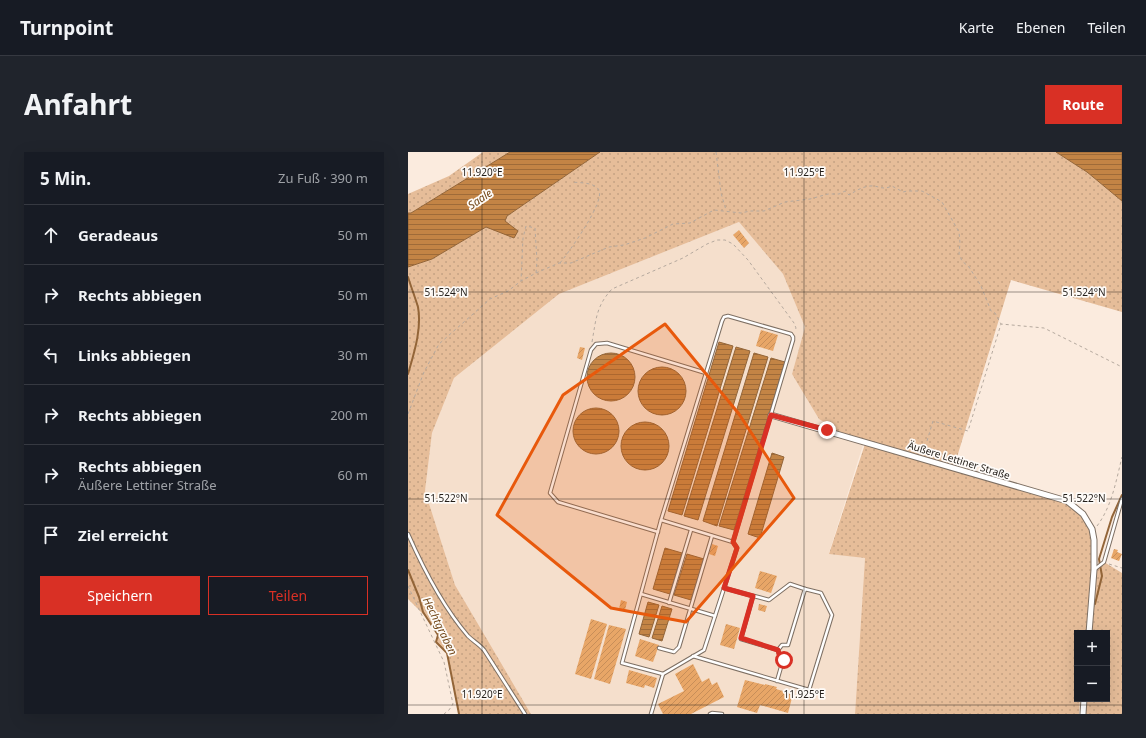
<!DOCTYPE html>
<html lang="de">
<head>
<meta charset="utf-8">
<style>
  body { margin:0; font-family:"Noto Sans",sans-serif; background:#20242c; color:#f1f3f6 }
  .controls { position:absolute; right:12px; bottom:12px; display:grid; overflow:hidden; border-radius:0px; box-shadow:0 4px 16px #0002 }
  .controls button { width:36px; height:36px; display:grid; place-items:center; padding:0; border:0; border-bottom:1px solid #363941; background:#171b24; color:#f1f3f6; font:20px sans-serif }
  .stop { position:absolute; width:12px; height:12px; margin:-9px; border:3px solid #d93025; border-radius:50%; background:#fff }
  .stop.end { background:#d93025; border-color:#fff; box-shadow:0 1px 4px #0008 }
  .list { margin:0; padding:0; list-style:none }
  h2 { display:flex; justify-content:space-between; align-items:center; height:52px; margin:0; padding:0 16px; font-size:17px }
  h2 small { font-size:13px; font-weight:400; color:#9ea1a6 }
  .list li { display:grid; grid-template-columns:26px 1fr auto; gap:12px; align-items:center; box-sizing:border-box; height:60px; padding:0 16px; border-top:1px solid #363941 }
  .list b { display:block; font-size:15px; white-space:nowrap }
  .list p { margin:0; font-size:13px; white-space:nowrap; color:#9ea1a6 }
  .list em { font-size:13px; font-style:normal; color:#9ea1a6 }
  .actions { display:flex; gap:8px; padding:12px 16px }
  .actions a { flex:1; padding:9px 0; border:1px solid #d93025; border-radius:0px; text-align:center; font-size:14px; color:#d93025 }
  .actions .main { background:#d93025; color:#fff }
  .icon { flex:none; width:22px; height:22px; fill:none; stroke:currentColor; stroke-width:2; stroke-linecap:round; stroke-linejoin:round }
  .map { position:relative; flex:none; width:714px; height:562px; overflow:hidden; border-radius:0px }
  header { display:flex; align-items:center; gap:24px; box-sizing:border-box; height:56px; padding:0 20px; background:#171b24; border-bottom:1px solid #363941 }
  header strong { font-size:19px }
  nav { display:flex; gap:22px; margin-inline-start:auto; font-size:14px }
  .intro { display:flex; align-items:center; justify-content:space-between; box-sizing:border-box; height:96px; padding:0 24px }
  h1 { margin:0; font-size:28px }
  .button { padding:10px 18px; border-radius:0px; background:#d93025; color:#fff; font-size:14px; font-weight:700 }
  main { display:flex; gap:24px; padding:0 24px }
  aside { flex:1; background:#171b24; border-radius:0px; box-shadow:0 4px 16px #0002 }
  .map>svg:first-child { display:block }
  .built { fill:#f5dfcc }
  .grass { fill:url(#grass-dots) }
  .water { fill:url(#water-rules); stroke:#936538 }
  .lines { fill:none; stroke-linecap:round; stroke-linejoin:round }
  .stream { stroke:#936538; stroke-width:2 }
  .building { fill:url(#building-hatch) }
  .service-casing { stroke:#7d6f63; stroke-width:4.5 }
  .minor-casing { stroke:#7d6f63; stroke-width:7 }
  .path { stroke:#b5a99e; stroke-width:1; stroke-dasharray:3 3; stroke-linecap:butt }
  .service { stroke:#fff; stroke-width:2.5 }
  .minor { stroke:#fff; stroke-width:5 }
  .route { stroke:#d93025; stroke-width:5 }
  .marked { fill:#e8590c; fill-opacity:0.2; stroke:#e8590c; stroke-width:3; stroke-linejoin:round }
  .ticks { fill:none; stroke:#221d18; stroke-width:1; stroke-opacity:0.45 }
  .labels { text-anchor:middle; stroke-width:3.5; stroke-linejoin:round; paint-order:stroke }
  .street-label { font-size:10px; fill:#221d18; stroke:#fefbf8 }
  .water-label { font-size:11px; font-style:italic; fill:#734718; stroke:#fefbf8 }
  .ticks-label { font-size:10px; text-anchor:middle; fill:#221d18; stroke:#fefbf8; stroke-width:3.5; stroke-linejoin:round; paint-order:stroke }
</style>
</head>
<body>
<header>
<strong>Turnpoint</strong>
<nav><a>Karte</a><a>Ebenen</a><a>Teilen</a></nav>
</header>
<div class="intro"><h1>Anfahrt</h1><a class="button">Route</a></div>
<main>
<aside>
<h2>5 Min.<small>Zu Fuß · 390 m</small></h2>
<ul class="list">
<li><svg class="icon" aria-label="ahead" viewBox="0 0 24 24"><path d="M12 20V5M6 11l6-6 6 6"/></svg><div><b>Geradeaus</b></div><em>50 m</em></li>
<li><svg class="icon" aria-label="right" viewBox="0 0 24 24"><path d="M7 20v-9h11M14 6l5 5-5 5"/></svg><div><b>Rechts abbiegen</b></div><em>50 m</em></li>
<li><svg class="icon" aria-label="left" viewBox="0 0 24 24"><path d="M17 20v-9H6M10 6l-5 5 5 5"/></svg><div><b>Links abbiegen</b></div><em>30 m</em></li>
<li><svg class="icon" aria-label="right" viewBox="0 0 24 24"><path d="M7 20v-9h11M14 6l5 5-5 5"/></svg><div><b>Rechts abbiegen</b></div><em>200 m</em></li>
<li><svg class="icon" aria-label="right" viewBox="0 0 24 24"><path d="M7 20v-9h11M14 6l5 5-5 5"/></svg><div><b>Rechts abbiegen</b><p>Äußere Lettiner Straße</p></div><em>60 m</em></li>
<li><svg class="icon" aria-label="arrive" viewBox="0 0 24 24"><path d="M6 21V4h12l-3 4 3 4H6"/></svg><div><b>Ziel erreicht</b></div></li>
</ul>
<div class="actions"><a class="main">Speichern</a><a>Teilen</a></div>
</aside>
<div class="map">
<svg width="714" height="562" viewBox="0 0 714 562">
  <defs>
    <pattern id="grass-dots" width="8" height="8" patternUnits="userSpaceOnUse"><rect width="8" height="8" fill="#e6bd99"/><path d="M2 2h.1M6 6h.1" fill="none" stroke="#c5a283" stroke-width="1.8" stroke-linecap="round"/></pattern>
    <pattern id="water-rules" width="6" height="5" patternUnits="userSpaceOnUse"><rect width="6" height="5" fill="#c38445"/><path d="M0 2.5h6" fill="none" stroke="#9e6b39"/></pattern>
    <pattern id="building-hatch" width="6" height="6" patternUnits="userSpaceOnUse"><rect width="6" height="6" fill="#e8a667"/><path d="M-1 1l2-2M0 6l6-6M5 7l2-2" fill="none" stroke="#c78e59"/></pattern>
  </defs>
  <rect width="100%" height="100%" fill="#fbebde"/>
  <!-- built -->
  <path class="built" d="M331 70 375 122 397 175 384 222 421 273 418 283 455 293 421 401 457 406 447 562H123L47 433 17 339 24 281 46 226 151 142Z"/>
  <!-- grass -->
  <g class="grass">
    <path d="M75 0H102L3 61H0V42L41 24Z"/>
    <path d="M192 0H648L679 20 714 49V160L603 128 546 315 657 350C665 356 675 361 679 371 689 392 680 456 678 481H669V547H672L671 562H447L457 406 421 402 457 292 419 278 421 273 411 267 384 222 397 175 375 122 331 70 151 142 46 226 24 281 17 339 47 433 123 562H51L39 501 28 490 30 483 21 468 0 447V115L24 107 78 75 96 69 99 64Z"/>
    <path d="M696 410 714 421V562H675L676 547H699V481H681L686 418Z"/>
  </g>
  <!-- water -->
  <g class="water">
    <path d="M102 0H192L99 64 97 69 110 79 106 86 78 75 24 107 0 115V61H3Z"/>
    <path d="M648 0H714V49L679 20Z"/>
    <path d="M311 190 325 194 274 363 260 359Z"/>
    <path d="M328 195 342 199 290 368 276 364Z"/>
    <circle cx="203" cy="225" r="24"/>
    <path d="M346 201 360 205 309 374 295 369Z"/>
    <path d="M363 206 377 210 326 378 311 374Z"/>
    <circle cx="254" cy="239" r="24"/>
    <circle cx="188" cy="279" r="23"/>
    <circle cx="237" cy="294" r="24"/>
    <path d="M364 301 376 305 352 386 340 382Z"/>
    <path d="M257 396 274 401 262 442 245 437Z"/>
    <path d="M279 402 296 407 283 448 266 443Z"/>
    <path d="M240 450 251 453 241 485 231 482Z"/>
    <path d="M254 454 264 457 254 489 244 486Z"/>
  </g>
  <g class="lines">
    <!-- stream -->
    <g class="stream">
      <path d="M0 125C3 135 7 145 10 155 14 177 6 201 0 222"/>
      <path d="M0 418 11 445 15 460 30 483 28 490 39 501 51 562"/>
      <path d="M687 452 694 424 691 407 704 365 714 343"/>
    </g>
  </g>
  <!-- building -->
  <g class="building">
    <path d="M331 78 341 91 336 96 325 83Z"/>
    <path d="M353 178 370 183 365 199 348 194Z"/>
    <path d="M172 195 177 196 174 208 169 206Z"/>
    <path d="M304 392 310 394 307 404 301 402Z"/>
    <path d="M706 397 710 398 709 400 714 402 711 409 703 406Z"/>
    <path d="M352 419 369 424 363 441 347 436Z"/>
    <path d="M213 448 219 450 217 458 211 457Z"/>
    <path d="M351 452 359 454 357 460 350 458Z"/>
    <path d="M183 467 199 472 183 527 167 522Z"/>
    <path d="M318 472 332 476 326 497 312 493Z"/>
    <path d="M201 473 218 477 202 532 186 527Z"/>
    <path d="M232 487 251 493 245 510 227 504Z"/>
    <path d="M285 512 294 530 301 526 304 533 309 530 316 545 283 562H255L250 552 276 539 267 522Z"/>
    <path d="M221 518 249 526 246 536 237 533 236 536 218 531Z"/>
    <path d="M337 528 357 533V532L369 535 368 537 385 542 380 561 352 553 349 561 329 555Z"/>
  </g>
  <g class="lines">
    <defs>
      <g id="service">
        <path d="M250 380 150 350 142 341 183 198 188 192 199 191 298 221"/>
        <path d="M0 382C15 416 35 455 60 484 65 489 71 492 76 498L117 562"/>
        <path d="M687 417 696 410 714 347"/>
        <path d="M316 436 345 444 333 487 370 498"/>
        <path d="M233 442 307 464"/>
        <path d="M346 444 361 448 382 432 397 437"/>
        <path d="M261 451 283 378"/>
        <path d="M251 496 266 500 271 495 304 384"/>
        <path d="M285 504 401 538 424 463 413 441 397 437 380 493H374L370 498 371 502 375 508 369 529"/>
        <path d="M255 522 214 511 253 368 314 169 316 165 320 164 383 182 385 185V188L325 390"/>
        <path d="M243 562 255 522 296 498 329 396 325 390 253 368"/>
        <path d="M302 562 304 561 314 562"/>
      </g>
      <g id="minor">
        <path d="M363 263 659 349 675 362 684 377 686 388V418L681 481"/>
        <path d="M675 562 676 547"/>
      </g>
    </defs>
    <!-- service casing -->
    <use href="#service" class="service-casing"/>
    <!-- minor casing -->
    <use href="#minor" class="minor-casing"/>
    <!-- path -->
    <g class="path">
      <path d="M308 0 313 41 318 58"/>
      <path d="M152 111C161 100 197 50 191 38 186 30 172 31 164 30"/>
      <path d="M128 121 151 111H163L201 95 216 93 237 86 265 72 282 71 306 58 333 61 342 59H356L377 50 402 47 420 42H431L437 39 441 43C448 39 453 35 462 34 471 33 473 39 484 34L495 40 499 39H514L534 50 551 80 552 91 551 102 554 109 561 115 573 134 583 159 587 161 593 172"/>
      <path d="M184 190C188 168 188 154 204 137L275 106 299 92 309 88H317L325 92 340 108 386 171 388 176 387 179"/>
      <path d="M0 262 16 220 31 192 82 147 100 139 113 129 128 121 129 109 127 76 118 74 115 86 113 129"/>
      <path d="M519 289 525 269 560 279 593 172 636 176 714 215"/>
      <path d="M689 374C704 354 708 329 714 305"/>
      <path d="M701 412 714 416"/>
      <path d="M0 434 36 510 45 552 41 558 36 562"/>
    </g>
    <!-- service -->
    <use href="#service" class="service"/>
    <!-- minor -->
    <use href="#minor" class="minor"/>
  </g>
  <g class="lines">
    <!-- route -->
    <path class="route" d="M376 508 371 502 370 498 333 486 345 444 316 436 329 396 325 390 363 263 419 278"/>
  </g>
  <!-- marked area -->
  <path class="marked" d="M257 172 331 262 386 346 278 470 203 456 89 363 155 243Z"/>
  <!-- ticks -->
  <path class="ticks" d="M74 0V562M396 0V562M0 140H714M0 347H714M0 553H714"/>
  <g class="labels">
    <!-- street labels -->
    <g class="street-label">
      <text transform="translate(551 308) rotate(17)" y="4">Äußere Lettiner Straße</text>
    </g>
    <!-- water labels -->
    <g class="water-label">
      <text transform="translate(72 47) rotate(-34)" y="4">Saale</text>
      <text transform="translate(32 474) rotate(64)" y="4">Hechtgraben</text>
    </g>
  </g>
  <g class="ticks-label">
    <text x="74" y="24">11.920°E</text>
    <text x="396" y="24">11.925°E</text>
    <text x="38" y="144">51.524°N</text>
    <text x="676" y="144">51.524°N</text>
    <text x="38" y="350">51.522°N</text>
    <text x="676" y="350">51.522°N</text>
    <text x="74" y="546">11.920°E</text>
    <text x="396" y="546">11.925°E</text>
  </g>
</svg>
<div class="controls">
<button>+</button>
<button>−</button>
</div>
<div class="stop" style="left:376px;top:508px"></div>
<div class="stop end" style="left:419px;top:278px"></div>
</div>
</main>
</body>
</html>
